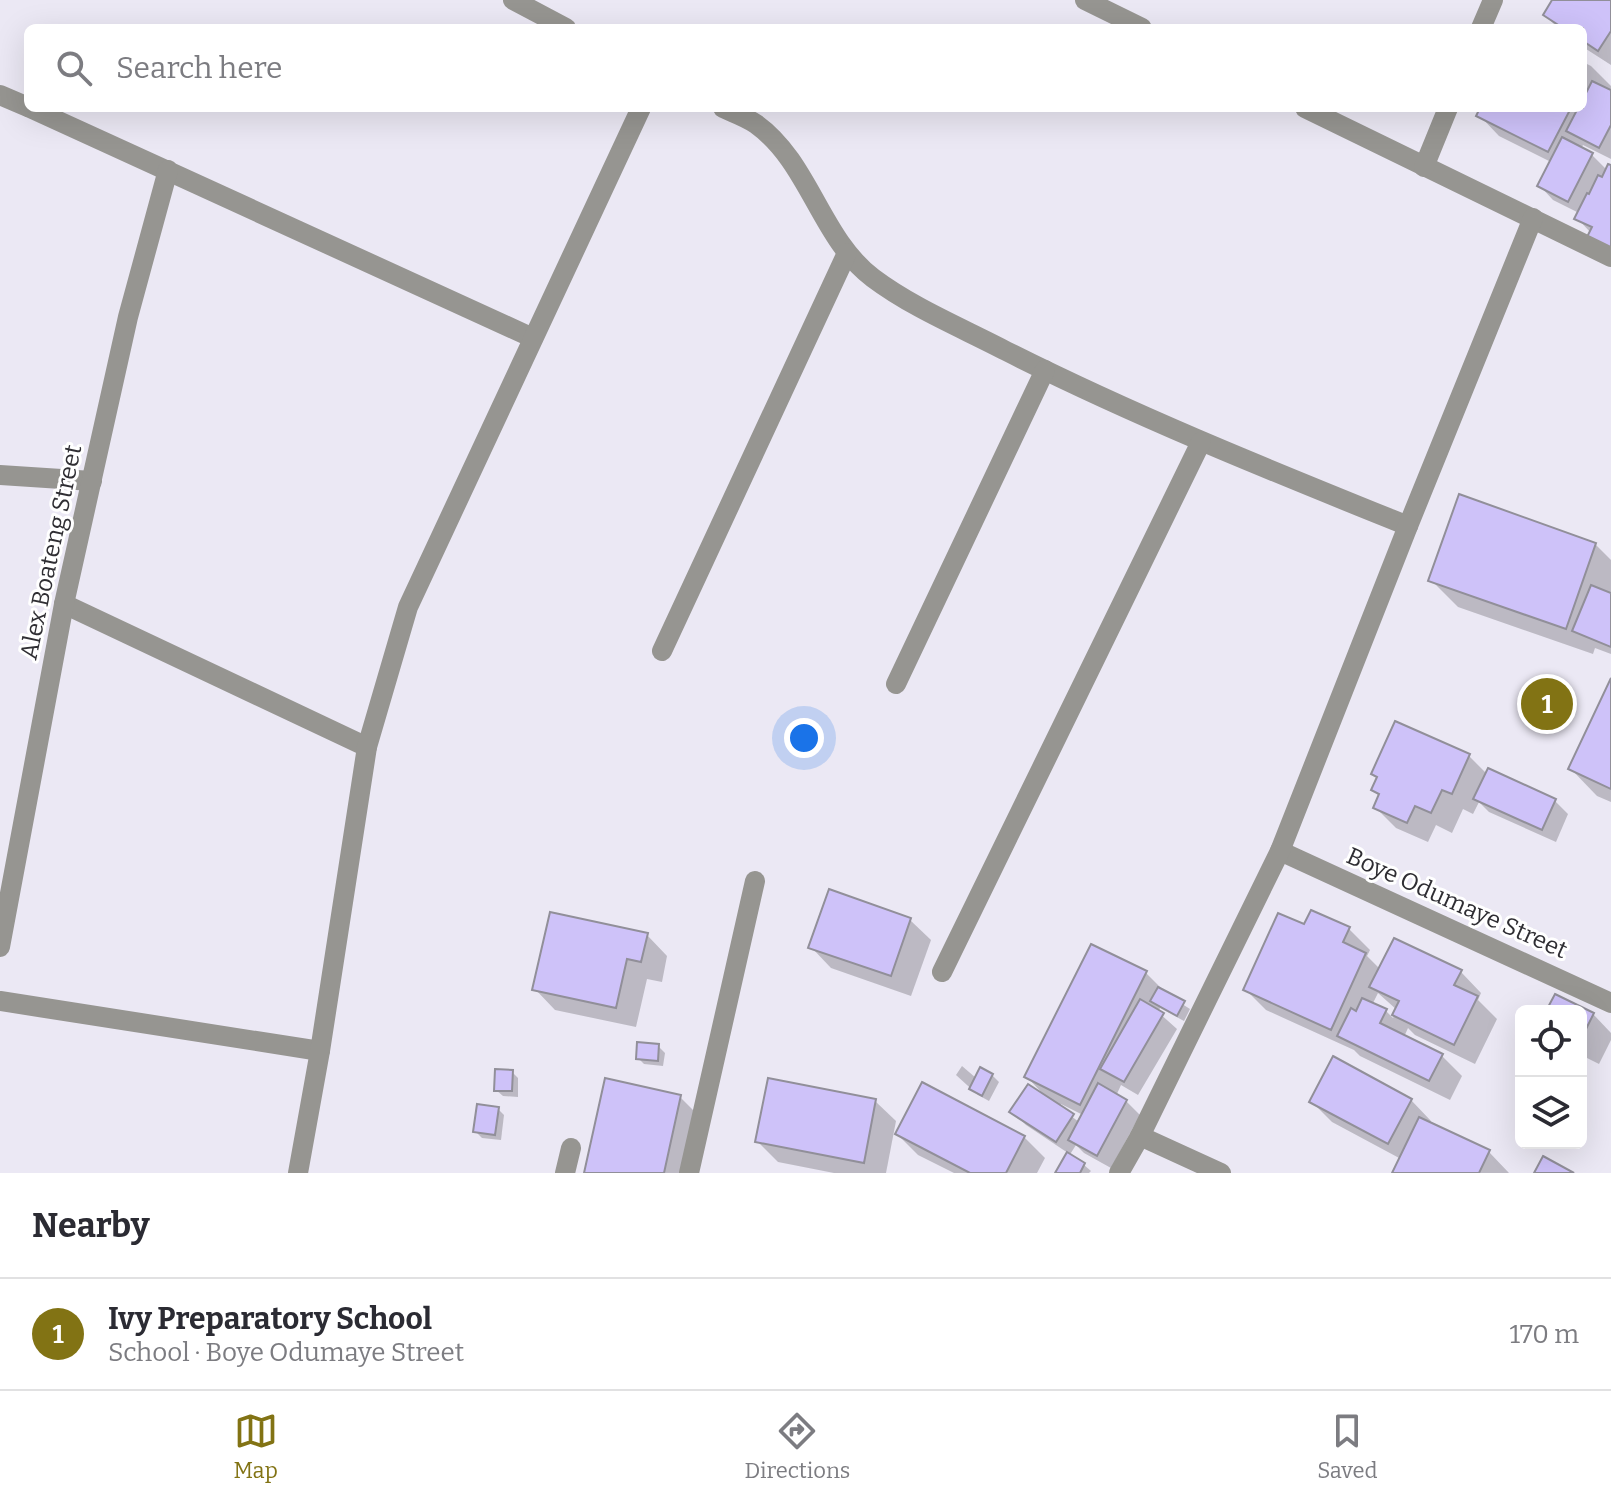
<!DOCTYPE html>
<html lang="en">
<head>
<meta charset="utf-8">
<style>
  body { margin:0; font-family:Bitter,serif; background:#f7f7f7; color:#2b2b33 }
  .controls { position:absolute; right:24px; bottom:24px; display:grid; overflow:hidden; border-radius:12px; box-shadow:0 8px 32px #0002 }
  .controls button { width:72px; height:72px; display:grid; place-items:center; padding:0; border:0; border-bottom:2px solid #e1e1e2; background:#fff; color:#2b2b33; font:40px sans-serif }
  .you { position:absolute; left:804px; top:738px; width:28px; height:28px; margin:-20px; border:6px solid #fff; border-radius:50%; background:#1a73e8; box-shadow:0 0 0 12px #1a73e833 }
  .badge { display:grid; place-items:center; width:52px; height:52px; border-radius:50%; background:#827314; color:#fff; font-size:26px; font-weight:700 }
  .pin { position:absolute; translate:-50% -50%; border:4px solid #fff; box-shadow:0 2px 8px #0006 }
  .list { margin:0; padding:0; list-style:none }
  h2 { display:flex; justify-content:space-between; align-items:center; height:104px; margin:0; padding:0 32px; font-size:34px }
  h2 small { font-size:26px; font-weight:400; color:#7c7c81 }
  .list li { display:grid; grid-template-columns:52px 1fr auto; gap:24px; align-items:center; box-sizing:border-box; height:112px; padding:0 32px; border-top:2px solid #e1e1e2 }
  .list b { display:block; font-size:30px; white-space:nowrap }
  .list p { margin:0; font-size:26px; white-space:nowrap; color:#7c7c81 }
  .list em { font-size:26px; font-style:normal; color:#7c7c81 }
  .icon { flex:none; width:44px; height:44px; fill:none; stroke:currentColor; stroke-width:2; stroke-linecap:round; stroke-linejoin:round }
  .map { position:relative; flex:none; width:1611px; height:1173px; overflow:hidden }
  .search { position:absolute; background:#fff; box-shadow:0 8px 32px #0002; left:24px; right:24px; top:24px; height:88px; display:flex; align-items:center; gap:20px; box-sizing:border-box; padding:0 28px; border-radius:12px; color:#7c7c81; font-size:30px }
  .sheet { height:216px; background:#fff }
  nav { display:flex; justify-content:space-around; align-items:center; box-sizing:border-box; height:112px; border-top:2px solid #e1e1e2; background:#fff; font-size:22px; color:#7c7c81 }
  nav a { display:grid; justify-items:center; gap:4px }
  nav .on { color:#827314 }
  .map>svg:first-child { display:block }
  .shadow { fill:#0003; fill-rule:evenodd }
  .building { fill:#cec2f9; stroke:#918f99; stroke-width:2 }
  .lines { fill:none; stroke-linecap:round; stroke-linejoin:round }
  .minor { stroke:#969591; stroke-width:20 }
  .labels { text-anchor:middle; stroke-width:6; stroke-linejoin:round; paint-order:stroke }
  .street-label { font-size:24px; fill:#2f2e33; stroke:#fff }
</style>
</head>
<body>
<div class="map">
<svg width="1611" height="1173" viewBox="0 0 1611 1173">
  <rect width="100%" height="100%" fill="#ebe8f4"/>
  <!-- shadow -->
  <g class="shadow">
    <path d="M1555 0H1611V65L1583 47V28H1558L1545 15Z"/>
    <path d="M1583 62 1591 66 1611 86V159L1583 145 1581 149 1592 155 1607 170 1611 167 1591 233 1577 218 1579 213 1553 200 1540 186 1551 162 1499 136 1479 115 1482 108H1583Z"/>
    <path d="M1595 544 1611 560V654L1595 648 1593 654 1458 607 1431 580Z"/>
    <path d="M1611 682V802L1597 796 1570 768Z"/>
    <path d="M1469 756 1487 774 1555 801 1568 814 1556 842 1489 812 1479 802 1473 814 1463 809 1452 833 1436 825 1428 842 1396 828 1375 807 1380 797 1373 790 1378 778 1373 773Z"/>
    <path d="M910 920 931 940 911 996 831 968 811 947Z"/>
    <path d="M1305 926 1349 929 1370 950 1367 956 1380 969 1461 972 1481 993 1478 1000 1497 1019 1475 1064 1415 1035 1408 1028 1404 1037 1441 1055 1462 1076 1450 1100 1360 1056 1354 1050 1266 1010 1246 990ZM1378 993 1397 1010 1393 1018 1386 1011 1372 1005Z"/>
    <path d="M647 935 667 956 662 982 647 979 636 1027 555 1010 535 989Z"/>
    <path d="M1092 946 1146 973 1168 995 1190 1009 1184 1021 1160 1008 1158 1012 1177 1029 1138 1095 1121 1085 1116 1096 1126 1101 1140 1115 1111 1168 1084 1153 1076 1145 1069 1156 1084 1165 1091 1171 1089 1173H1058L1068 1153 1026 1125 1012 1111 1044 1095 1027 1077ZM1061 1104 1083 1115 1079 1122 1059 1107Z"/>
    <path d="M1556 997 1593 1014 1611 1033V1040L1599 1064 1581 1055V1011H1549Z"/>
    <path d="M658 1046 665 1053 663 1066 644 1064 638 1058Z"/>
    <path d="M962 1066 976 1078 992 1075 999 1082 989 1101 978 1095 956 1075Z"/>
    <path d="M512 1072 518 1078V1097L503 1096 496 1090Z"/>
    <path d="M680 1097 707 1124 697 1173H586Z"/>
    <path d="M1411 1100 1431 1121 1430 1124 1489 1152 1509 1173H1395L1401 1159 1332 1122 1311 1101Z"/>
    <path d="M875 1101 896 1121 886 1173H834L778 1162 758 1142Z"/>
    <path d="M498 1109 504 1115 501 1140 482 1138 475 1131Z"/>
    <path d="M897 1134 1024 1137 1045 1158 1037 1173H954L918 1155Z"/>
  </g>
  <!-- building -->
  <g class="building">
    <path d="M1552 0H1611V31L1598 51 1583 41V28H1563L1543 15Z"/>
    <path d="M1592 81 1611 90V125L1599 148 1566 131 1578 108H1583V99Z"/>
    <path d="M1480 108H1571L1548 152 1476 116Z"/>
    <path d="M1562 137 1593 153 1568 202 1537 186Z"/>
    <path d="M1608 164 1611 165V251L1586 239 1592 227 1574 219 1587 193 1589 194 1598 175 1602 177Z"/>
    <path d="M1459 494 1596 543 1566 629 1428 581Z"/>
    <path d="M1591 585 1611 593V647L1572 631Z"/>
    <path d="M1611 678V789L1568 769Z"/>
    <path d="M1395 721 1470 754 1452 794 1442 790 1431 813 1415 806 1407 823 1373 808 1379 794 1371 790 1377 777 1371 774Z"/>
    <path d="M1488 768 1556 799 1542 830 1473 799Z"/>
    <path d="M829 889 911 918 891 976 808 948Z"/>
    <path d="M1311 910 1350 927 1343 942 1366 953 1331 1030 1243 990 1278 913 1304 924Z"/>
    <path d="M550 912 648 933 641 962 627 959 616 1008 532 990Z"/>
    <path d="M1394 938 1462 970 1454 985 1478 996 1454 1045 1392 1015 1399 1001 1369 987Z"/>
    <path d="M1091 944 1147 971 1080 1105 1024 1077Z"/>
    <path d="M1158 987 1185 1001 1177 1016 1150 1001Z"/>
    <path d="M1555 994 1594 1013 1581 1039V1011H1546Z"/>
    <path d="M1362 998 1387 1009 1380 1023 1443 1054 1429 1081 1337 1036 1351 1008 1356 1011Z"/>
    <path d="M1140 999 1164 1013 1124 1082 1100 1069Z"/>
    <path d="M637 1042 659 1044 658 1061 636 1059Z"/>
    <path d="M1333 1056 1412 1099 1388 1144 1309 1102Z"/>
    <path d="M980 1067 993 1074 982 1096 969 1089Z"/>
    <path d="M495 1069 513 1070 512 1091H494Z"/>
    <path d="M605 1078 681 1095 664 1173H584Z"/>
    <path d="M768 1078 876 1099 864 1163 755 1142Z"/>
    <path d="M922 1082 1025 1136 1006 1173H970L895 1134Z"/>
    <path d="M1098 1083 1127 1100 1097 1156 1068 1140Z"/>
    <path d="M1028 1084 1074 1114 1056 1142 1009 1112Z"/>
    <path d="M477 1104 499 1107 495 1135 473 1132Z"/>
    <path d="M1419 1117 1490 1150 1479 1173H1392Z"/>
    <path d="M1067 1152 1085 1163 1080 1173H1055Z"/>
    <path d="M1543 1156 1574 1173H1534Z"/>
  </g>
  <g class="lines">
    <!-- minor -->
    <g class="minor">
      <path d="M513 0 566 28"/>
      <path d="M1085 0 1142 28"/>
      <path d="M1481 28 1493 0"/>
      <path d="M0 95 28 107"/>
      <path d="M30 108 533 338"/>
      <path d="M723 108C734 113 746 117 756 124 810 163 820 238 873 278 913 308 962 328 1006 351 1137 417 1272 471 1408 526"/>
      <path d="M1305 108 1611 257"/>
      <path d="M1424 167 1448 108"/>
      <path d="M0 475 92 481"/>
      <path d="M64 604 367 747"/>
      <path d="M662 651 847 253"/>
      <path d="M896 684 1045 370"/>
      <path d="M1280 851 1611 1003"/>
      <path d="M0 947 64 604 128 317 168 170"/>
      <path d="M942 972 1201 442"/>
      <path d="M0 1001 320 1051"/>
      <path d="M1140 1136 1221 1173"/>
      <path d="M298 1173 320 1051 367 747 408 607 641 108"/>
      <path d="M565 1173 571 1148"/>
      <path d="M689 1173 755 881"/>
      <path d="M1119 1173 1140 1136 1280 851 1408 526 1533 218"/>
    </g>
  </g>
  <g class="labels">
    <!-- street labels -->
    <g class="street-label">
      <text transform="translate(51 552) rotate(-78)" y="8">Alex Boateng Street</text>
      <text transform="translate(1457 903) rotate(24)" y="8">Boye Odumaye Street</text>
    </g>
  </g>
</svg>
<div class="controls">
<button><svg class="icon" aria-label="locate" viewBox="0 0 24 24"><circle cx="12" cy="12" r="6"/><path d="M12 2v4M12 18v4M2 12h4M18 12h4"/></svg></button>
<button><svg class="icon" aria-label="layers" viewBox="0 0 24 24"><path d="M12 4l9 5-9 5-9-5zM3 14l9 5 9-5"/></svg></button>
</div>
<div class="you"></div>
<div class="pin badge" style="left:1547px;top:704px">1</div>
<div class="search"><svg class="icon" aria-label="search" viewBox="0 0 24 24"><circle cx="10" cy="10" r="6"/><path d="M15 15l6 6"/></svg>Search here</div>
</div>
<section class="sheet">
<h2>Nearby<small></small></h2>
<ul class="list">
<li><span class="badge">1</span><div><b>Ivy Preparatory School</b><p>School · Boye Odumaye Street</p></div><em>170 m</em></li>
</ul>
</section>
<nav>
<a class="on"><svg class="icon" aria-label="map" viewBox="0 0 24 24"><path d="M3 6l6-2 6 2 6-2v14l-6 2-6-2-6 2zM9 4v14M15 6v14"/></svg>Map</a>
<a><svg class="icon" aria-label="directions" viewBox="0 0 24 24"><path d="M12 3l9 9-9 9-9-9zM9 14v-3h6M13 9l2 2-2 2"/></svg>Directions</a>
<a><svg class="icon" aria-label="saved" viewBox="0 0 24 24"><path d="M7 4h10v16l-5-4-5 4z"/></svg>Saved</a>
</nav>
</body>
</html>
